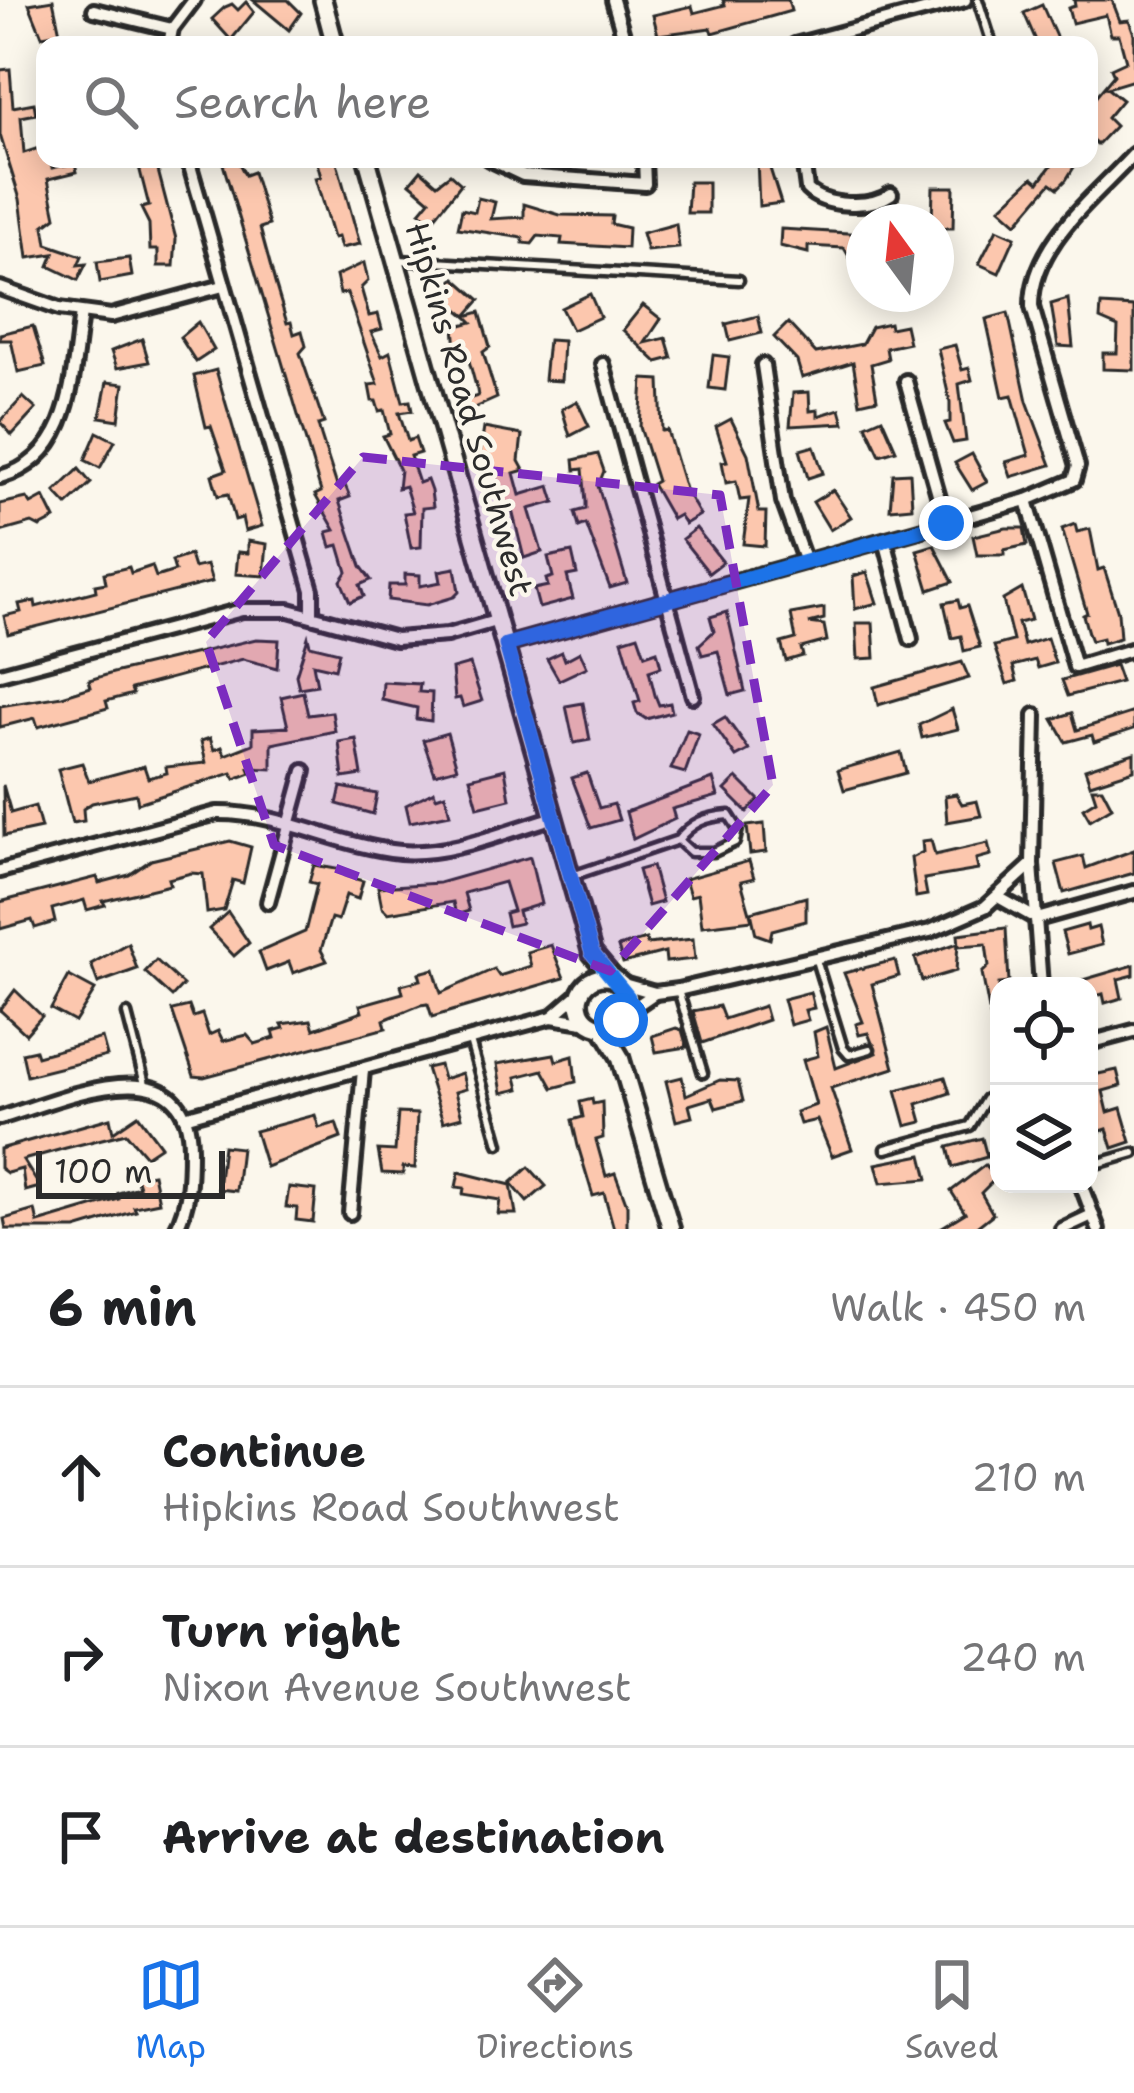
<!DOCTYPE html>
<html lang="en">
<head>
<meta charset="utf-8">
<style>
  body { margin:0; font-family:"Shantell Sans",sans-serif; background:#f6f6f6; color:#202124 }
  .controls { position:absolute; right:36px; bottom:36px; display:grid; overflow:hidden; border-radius:24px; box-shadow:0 6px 30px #0003 }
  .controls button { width:108px; height:108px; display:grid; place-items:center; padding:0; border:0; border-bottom:3px solid #e0e0e0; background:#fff; color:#202124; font:60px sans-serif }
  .compass { position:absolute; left:846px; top:204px; width:108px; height:108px; border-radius:50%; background:#fff; box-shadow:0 6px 30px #0003; rotate:345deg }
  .scale { position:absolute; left:36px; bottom:30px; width:189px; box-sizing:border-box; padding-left:12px; border:6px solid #2b2b2b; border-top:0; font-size:33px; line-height:42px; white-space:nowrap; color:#2b2b2b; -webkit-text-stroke:9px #fbf7ec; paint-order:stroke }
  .stop { position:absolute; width:36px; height:36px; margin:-27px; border:9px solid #1a73e8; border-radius:50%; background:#fff }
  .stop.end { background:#1a73e8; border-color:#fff; box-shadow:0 3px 12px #0008 }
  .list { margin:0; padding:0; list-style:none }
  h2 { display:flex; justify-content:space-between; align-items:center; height:156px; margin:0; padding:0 48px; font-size:51px }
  h2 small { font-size:39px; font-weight:400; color:#757577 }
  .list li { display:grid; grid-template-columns:78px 1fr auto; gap:36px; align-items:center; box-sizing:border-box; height:180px; padding:0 48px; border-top:3px solid #e0e0e0 }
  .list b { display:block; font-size:45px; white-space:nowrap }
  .list p { margin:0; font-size:39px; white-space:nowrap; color:#757577 }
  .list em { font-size:39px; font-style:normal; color:#757577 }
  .icon { flex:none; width:66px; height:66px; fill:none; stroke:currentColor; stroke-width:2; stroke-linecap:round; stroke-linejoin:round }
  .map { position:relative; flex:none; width:1134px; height:1229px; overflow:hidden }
  .search { position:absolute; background:#fff; box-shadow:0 6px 30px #0003; left:36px; right:36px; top:36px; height:132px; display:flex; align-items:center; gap:30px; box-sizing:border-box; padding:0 42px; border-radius:24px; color:#757577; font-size:45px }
  .sheet { height:696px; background:#fff }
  nav { display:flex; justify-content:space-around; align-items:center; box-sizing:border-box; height:168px; border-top:3px solid #e0e0e0; background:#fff; font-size:33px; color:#757577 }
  nav a { display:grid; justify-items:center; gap:6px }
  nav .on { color:#1a73e8 }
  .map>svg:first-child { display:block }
  .building { fill:#fcc7ae; stroke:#2b2b2b; stroke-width:3 }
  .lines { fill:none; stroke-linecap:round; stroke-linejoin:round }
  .lane-casing { stroke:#2b2b2b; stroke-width:15 }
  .street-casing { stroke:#2b2b2b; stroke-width:20 }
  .secondary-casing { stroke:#2b2b2b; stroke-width:24 }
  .lane { stroke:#fbf7ec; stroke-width:6 }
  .street { stroke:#fbf7ec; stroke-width:10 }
  .secondary { stroke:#fbf7ec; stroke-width:15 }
  .route { stroke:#1a73e8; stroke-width:15 }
  .marked { fill:#7b2cbf; fill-opacity:0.2; stroke:#7b2cbf; stroke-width:9; stroke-dasharray:24 15; stroke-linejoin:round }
  .labels { text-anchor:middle; stroke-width:9; stroke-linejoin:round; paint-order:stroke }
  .street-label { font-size:33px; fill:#2b2b2b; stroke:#fbf7ec }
</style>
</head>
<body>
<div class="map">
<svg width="1134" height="1229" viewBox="0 0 1134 1229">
  <rect width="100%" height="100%" fill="#fbf7ec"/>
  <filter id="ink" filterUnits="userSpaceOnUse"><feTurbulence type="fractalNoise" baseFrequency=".00833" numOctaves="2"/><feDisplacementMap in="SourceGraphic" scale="24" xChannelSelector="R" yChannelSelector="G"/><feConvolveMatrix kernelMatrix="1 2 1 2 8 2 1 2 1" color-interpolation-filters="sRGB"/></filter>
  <g filter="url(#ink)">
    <!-- building -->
    <g class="building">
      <path d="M53 0 60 33 42 36 29 4Z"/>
      <path d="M253 0H288L301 13 289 30Z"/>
      <path d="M723 0H788L791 11 713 33 711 28 658 35 653 15 692 6 694 13 725 5Z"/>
      <path d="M1074 0H1112L1120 21 1129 20 1134 34V80L1107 88 1122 100 1107 118 1115 126 1097 145 1089 138V105L1114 75 1111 68 1126 61 1119 35H1111L1106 15 1072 23 1068 8 1075 6Z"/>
      <path d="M246 2 254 12 231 40 212 19 225 7 232 4 238 10Z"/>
      <path d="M1042 5 1057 39 1038 45 1024 13Z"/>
      <path d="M10 69 13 107 34 103 36 114 21 117 24 153 45 146 52 168 75 163 77 172 48 179 56 217 44 226 47 244 82 256 78 265 86 264 78 280 49 266 54 254 28 258 20 199 0 135V70Z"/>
      <path d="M137 159H155L176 239 174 266H158V250H150L149 224 141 208 149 206Z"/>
      <path d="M237 159 245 175 253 172 269 225 260 228 275 283 287 323 291 322 294 334 302 331 306 346 300 353 324 423 318 425 321 436 337 486 344 483 350 497 339 501 361 566 371 580 360 585 364 596 350 602 341 581 347 572 339 545 331 547 327 532 335 530 315 495 321 492 223 164Z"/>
      <path d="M316 159H336L360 244 341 248 338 237 333 238 315 178 321 177Z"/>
      <path d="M757 159H767L781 203 759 206Z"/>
      <path d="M1056 159H1079L1066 180 1058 188 1051 183 1017 223 1000 208 1033 177 1039 182Z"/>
      <path d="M421 170 437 184 450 174 461 184 432 221 420 212 430 200 410 183Z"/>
      <path d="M689 182H708V213H687Z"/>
      <path d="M933 187H954L953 228H936L932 222Z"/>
      <path d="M478 198 495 202 491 219 524 217V204L560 215 612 216 611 224 628 228 627 248 561 244 562 238 538 236 532 244 523 243V238L458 228 462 209 475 212Z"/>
      <path d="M676 224 679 248 647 251 642 233Z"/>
      <path d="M781 229 864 234V259L850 258 844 248 808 246V253L780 246Z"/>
      <path d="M997 229 1015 237 999 273 979 264Z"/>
      <path d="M129 258 132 276 100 282 97 262Z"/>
      <path d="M364 263 368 281 361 288 369 316 378 314 382 329 371 332 382 356 390 352 403 402 410 401 412 411 399 413 408 441 415 438 420 453 410 456 419 483 427 480 431 491 433 507 422 508 421 547 411 548 404 513 413 512 405 486 398 488 400 470 383 436 390 434 384 410 379 411 376 401H372L369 385 378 384 347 293 340 294 336 276Z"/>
      <path d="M455 278 480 300 466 316 448 301 442 308 434 301Z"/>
      <path d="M590 294 600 317 572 330 561 308Z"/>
      <path d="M1068 299 1073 347 1058 346 1051 304Z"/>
      <path d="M643 305 661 319 645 343 666 338 672 358 657 362 623 330Z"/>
      <path d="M1101 305 1134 307V370L1103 369V353H1117L1118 327 1100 319Z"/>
      <path d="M480 312 490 347 483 352 497 398 468 411 465 400 478 396 477 390 468 357 457 359 454 327 472 322 466 316Z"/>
      <path d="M1008 313 1027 401 1051 465 1011 477 1006 462 1029 455 1012 395 1003 397 986 319Z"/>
      <path d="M758 316 762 333 730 341 726 324Z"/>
      <path d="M198 322 214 350 196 362 180 337Z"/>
      <path d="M788 323 816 353 862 344 871 327 889 323 890 328 905 325 909 343 886 348 888 359 871 364 877 399 860 403 853 362 802 378 797 361 774 337Z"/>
      <path d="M33 326 45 366 18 372 11 340H0V334Z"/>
      <path d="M142 339 149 362 117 368 111 351Z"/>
      <path d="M548 340 563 341 561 381 544 380Z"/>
      <path d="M955 345 962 370 969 368 972 380 959 384 966 441 953 443 945 423 950 422V402L938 349Z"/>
      <path d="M713 355 729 357 725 390 709 388Z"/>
      <path d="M216 370 262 526 245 531 242 518 235 520 228 494 218 496 212 475 226 470 211 426 206 427 194 376Z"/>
      <path d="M643 379 660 380 662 431 667 430 685 489 700 515 685 524 679 515 672 519 652 484 657 481 640 427Z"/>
      <path d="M107 382 124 384 119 420 100 417Z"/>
      <path d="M809 392 810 411 818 410V416L840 409 844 423 790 426 793 393Z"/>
      <path d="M23 397 36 409 12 435 0 422Z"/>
      <path d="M577 401 589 426 570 436 562 409Z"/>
      <path d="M882 418 896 450 880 455 866 425Z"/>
      <path d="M731 419 748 454 759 512H766L765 546 743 544 749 499 740 500 736 481 726 483 722 462 727 461 716 427Z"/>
      <path d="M484 428 522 435 519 461 524 470 514 473 520 495 550 486 555 502 529 509 542 552 524 558 511 506 502 509 493 462 479 460Z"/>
      <path d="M97 432 115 441 100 468 85 460Z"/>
      <path d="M814 446 823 473 808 478 800 450Z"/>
      <path d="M598 454 604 471 598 486 627 583 610 588 586 524 579 527 575 512 586 509V502L583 469 575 470 574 460Z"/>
      <path d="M972 454 987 482 972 490 955 463Z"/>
      <path d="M79 469 91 483 67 505 55 492Z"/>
      <path d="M910 473 912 507 890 509 893 474Z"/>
      <path d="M833 490 851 517 830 530 813 502Z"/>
      <path d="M44 497 55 519 40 527 32 523 0 532V504L27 498 31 504Z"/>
      <path d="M1075 524 1077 532 1090 529 1098 570 1104 568 1118 612 1120 638 1103 643 1102 638 1091 641 1088 633 1083 615 1087 613 1062 529Z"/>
      <path d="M696 528 723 562 709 573 682 539Z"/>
      <path d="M1006 528H1024L1027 545 1004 550V555H977L973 536Z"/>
      <path d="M248 541 267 544 264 576 236 574 238 552 248 553Z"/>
      <path d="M934 545 953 582 929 590 917 550Z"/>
      <path d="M572 552 577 574 567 576 573 599 539 608 534 589 548 586 546 579 553 577 548 557Z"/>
      <path d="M190 555 194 568 207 565 212 582 8 634 4 616 21 612 19 604 35 601 36 607 96 591 95 585 106 583 104 573 129 567 131 573 152 566 156 577 175 571 172 561Z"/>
      <path d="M455 568 459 592 454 597 427 605 388 600 389 585H405V574L420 575V586L441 582 439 571Z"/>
      <path d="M867 572 877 603 855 609 853 576Z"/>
      <path d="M1022 589 1031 620 1018 623 1024 645 1047 638 1055 663 1038 668 1035 660 1013 666 1017 681 1007 684 994 646 1013 641 1003 600Z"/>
      <path d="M958 600 960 608 967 606 980 647 964 651 961 636 952 638 944 603Z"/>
      <path d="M824 608V619L809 623 824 625 827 641 801 648 803 656 786 661 781 643 796 639 791 614Z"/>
      <path d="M727 612 745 691 730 695 718 651 702 655 699 645 714 631 710 617Z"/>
      <path d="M856 623H873L875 658 858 659Z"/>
      <path d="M638 635 645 655 657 651 661 667 649 671 655 695 659 705 670 703 672 712 646 719 637 713 634 703 640 701 622 640Z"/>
      <path d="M308 637 310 645 339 652 335 669 313 664 317 685 299 688 296 675Z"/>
      <path d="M256 639 279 640 277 668 243 659 131 689 133 694 106 701 108 708 38 727 35 718 0 727V706L62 696 91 687 89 680 113 673Z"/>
      <path d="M562 652 565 660 580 652 587 667 559 680 547 659Z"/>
      <path d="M962 662 969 678 878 705 874 687Z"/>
      <path d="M470 664 482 701 463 707 460 698 455 699 452 669Z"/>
      <path d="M1115 665 1121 682 1068 696 1062 680Z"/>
      <path d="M383 682 420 684 419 692 432 693 431 721 416 719 417 708 382 700Z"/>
      <path d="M303 692 308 715 332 712 335 731 272 744V769L249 768 251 773 235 779 232 773 138 803 136 794 92 803 83 809 84 821 72 823 58 769 82 763 89 781 144 766 148 778 167 773 166 767 206 763 201 741 210 738 214 750 222 747 225 755 253 744V729L288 727 281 697Z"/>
      <path d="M583 703 590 740 574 743 566 706Z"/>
      <path d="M952 709 958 729 922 738 919 725Z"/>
      <path d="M1134 712V729L1094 742 1092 735 1066 742 1053 719 1072 713 1077 730Z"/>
      <path d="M725 717 749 750 736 757 713 724Z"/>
      <path d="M687 730 699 734 685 773 671 769Z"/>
      <path d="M447 733 457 768 435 774 423 740Z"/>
      <path d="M356 739 362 775 343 778 339 742Z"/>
      <path d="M901 752 906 773 844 790 838 770Z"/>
      <path d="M1134 753V770L1090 784 1085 769Z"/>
      <path d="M505 769 510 799 478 807 470 778Z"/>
      <path d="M587 773 599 808 614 804 619 820 591 828 572 778Z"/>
      <path d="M737 778 759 800 747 812 725 790Z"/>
      <path d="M713 779 718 796 672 809 675 819 633 839 626 812Z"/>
      <path d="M3 785 11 813 35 806 41 828 4 836Z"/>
      <path d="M341 787 377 794 373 814 337 804Z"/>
      <path d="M1092 788H1102L1112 807 1090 820 1083 808 1096 800Z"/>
      <path d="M434 791 436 797 445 794 450 814 410 822 406 805Z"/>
      <path d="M956 794 962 804 977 801 981 816 947 822 945 796Z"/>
      <path d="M764 824 766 852 750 854 747 826Z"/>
      <path d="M931 840 935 855 988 843 991 855 976 859 978 870 924 879 927 895 916 897 911 858 923 852 922 841Z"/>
      <path d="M230 841 251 847 243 883 233 880 224 910 207 913 203 874 191 873 168 879 170 885 103 901 105 905 87 910 84 900 52 909 55 922 35 928 32 920 0 929V902L97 877 99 883 129 875 151 860Z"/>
      <path d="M1134 850V873L1064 893 1056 863 1083 856 1086 868Z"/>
      <path d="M530 857 541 904 518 911 521 923 508 926 505 913 513 911 504 882 464 893 469 911 456 915 453 902 388 913 382 907 378 887 439 883Z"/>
      <path d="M749 861 754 878 741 881 752 920 702 926 698 894 690 896 685 879Z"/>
      <path d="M314 865 347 871 346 876 363 881 358 899 346 895 338 920 331 918 321 950 327 961 293 973 289 962 266 971 259 952 305 932 317 884 309 882Z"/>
      <path d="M652 866 662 902 648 906 638 870Z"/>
      <path d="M806 897V921L772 930 770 939 756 934 751 912Z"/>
      <path d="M228 912 249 943 234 956 209 929Z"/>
      <path d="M1087 925 1088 930 1098 927 1102 945 1068 954 1062 932Z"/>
      <path d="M1006 928 1009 983 999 984V1031H993L982 973 989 966 986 944 959 946 958 934Z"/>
      <path d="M646 939 647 944 693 939 695 959 666 962 665 952 623 963 618 947Z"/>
      <path d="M128 943 137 969 98 983 91 964Z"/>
      <path d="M958 943 956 971 922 981 915 958Z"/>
      <path d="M551 945 564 978 432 1017 428 1004 420 1005 384 1020 386 1028 204 1077 194 1076 172 1010 189 1006 193 1017 202 1014 209 1035 218 1031 223 1041 247 1035 255 1044 275 1038 273 1031 284 1028 282 1024 311 1020 314 1029 362 1012 360 1005 403 993 401 985 421 980 419 973 434 969 441 993 494 969 499 976 531 966 527 952Z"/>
      <path d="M156 960 183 985 172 997 145 972Z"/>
      <path d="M895 960 899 976 872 984 894 1068 831 1088 852 1149 832 1156 817 1120 800 1124 796 1112 816 1105 803 1060 818 1056 814 1032 826 1027 836 1068 876 1053 868 1033 859 1035 856 1024 863 1022 844 973Z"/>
      <path d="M1134 965V975L1118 979 1122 998 1105 1003 1103 994 1089 998V986H1062Z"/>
      <path d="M69 976 95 990 75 1022 51 1009Z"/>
      <path d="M15 990 42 1016 26 1034 0 1010Z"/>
      <path d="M810 992 814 1008 805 1010 808 1020 790 1025 783 999Z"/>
      <path d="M719 1006 724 1019 764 1006 768 1020 702 1043 693 1011Z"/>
      <path d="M676 1028 682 1030 687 1047 656 1052 652 1036Z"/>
      <path d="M102 1038 107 1056 27 1076 22 1053 35 1050 37 1056Z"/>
      <path d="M554 1054 556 1061 573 1056 576 1082 553 1088 543 1070 516 1077 519 1089 502 1093 497 1064Z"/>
      <path d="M439 1065 443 1079 462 1073 466 1089 455 1092 462 1117 443 1122 426 1068Z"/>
      <path d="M1117 1070 1121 1086 1103 1091 1108 1112 1121 1108 1131 1142 1113 1148 1107 1129 1095 1133 1089 1076Z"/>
      <path d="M682 1077 686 1095 720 1080 738 1081 743 1101 716 1108 712 1098 689 1105 692 1117 676 1121 666 1081Z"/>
      <path d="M945 1077 950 1093 917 1104 922 1122 906 1126 896 1090Z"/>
      <path d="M592 1099 593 1104 602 1102 603 1138 596 1140 606 1176 615 1173 627 1205V1229H614L604 1193 593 1196 578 1146 572 1120 583 1117 580 1102Z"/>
      <path d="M398 1113 417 1114 415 1168 403 1167V1174L382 1173 378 1150 395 1151Z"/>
      <path d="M138 1115 161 1146 146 1156 126 1133 66 1148 23 1160 40 1187 25 1191 22 1169 7 1173 0 1168V1149L110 1118 113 1132Z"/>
      <path d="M315 1115 319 1128 336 1123 341 1138 266 1167 255 1131Z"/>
      <path d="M982 1138 987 1157 953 1167 948 1147Z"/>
      <path d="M223 1146 241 1148 236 1191 218 1189Z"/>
      <path d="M922 1155 928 1179 881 1183 876 1164Z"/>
      <path d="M985 1165 996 1178 981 1193 993 1214 974 1229H939L965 1213 951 1191Z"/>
      <path d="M529 1167 546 1186 527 1202 511 1183Z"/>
      <path d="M459 1172 511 1185 516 1214H498L500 1200 463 1194 464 1188 456 1187Z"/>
      <path d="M153 1174 159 1202 134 1207 136 1211 76 1229H6L4 1219 35 1210 38 1223 119 1199 118 1193 139 1187 136 1177Z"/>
      <path d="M289 1187 316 1190 313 1222 296 1220 297 1208 286 1207Z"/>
    </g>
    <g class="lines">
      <defs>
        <g id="lane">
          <path d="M978 0 992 44"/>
          <path d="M400 260 739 280"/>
          <path d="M572 876 678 840C692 822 706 817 729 815L738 829 735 842 714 852H691L678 840"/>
          <path d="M816 960 843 1048 849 1055 870 1049"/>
          <path d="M678 990 703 1073"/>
          <path d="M127 1014 145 1084"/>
          <path d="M470 1041 499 1144"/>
          <path d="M886 1149 970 1126 986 1099 999 1096"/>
          <path d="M1089 1166 1134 1153"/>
        </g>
        <g id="street">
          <path d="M613 0 626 45"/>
          <path d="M94 10 172 29"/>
          <path d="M169 45 172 29 194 0"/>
          <path d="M795 45 965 0"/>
          <path d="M188 159 312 590V614"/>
          <path d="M489 159 523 175 645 184 644 159"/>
          <path d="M803 159 807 189C825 207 870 209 891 194"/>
          <path d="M0 288 59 309 111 316 223 286"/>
          <path d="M603 364 693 696"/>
          <path d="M763 365 783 501 805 562"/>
          <path d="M906 381 946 523"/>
          <path d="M0 477C73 457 72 376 81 313"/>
          <path d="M1027 500 1075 667 1134 649"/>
          <path d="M885 540 911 639"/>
          <path d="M506 645 1027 500 1074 480 1078 466 1032 307C1031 244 1095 197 1134 154"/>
          <path d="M0 674 242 610H289L396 639 447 635 499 620"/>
          <path d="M1035 715 1032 864 1041 986"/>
          <path d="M0 871 217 813C280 812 338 846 400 852 451 856 507 831 555 817"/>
          <path d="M998 897 1037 919 1134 892"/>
          <path d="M268 902 304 771"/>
          <path d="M620 983 655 993 678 990 930 931 985 907 1032 864"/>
          <path d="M626 1013 655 993"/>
          <path d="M552 1017 590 1023"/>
          <path d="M1089 1043 1134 1031"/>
          <path d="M184 1117 552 1017 580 993"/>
          <path d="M0 1118C57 1101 189 1040 190 1148 190 1177 190 1203 176 1229"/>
          <path d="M1081 1184 1098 1229"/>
          <path d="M350 1213 363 1070"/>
          <path d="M1062 1229 1092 1215"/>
        </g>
        <g id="secondary">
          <path d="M323 0 335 45"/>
          <path d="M367 159 592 953 614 979"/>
          <circle cx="604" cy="1002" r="25"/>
          <path d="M602 1027 620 1057 671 1229"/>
        </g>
      </defs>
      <!-- lane casing -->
      <use href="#lane" class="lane-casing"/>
      <!-- street casing -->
      <use href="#street" class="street-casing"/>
      <!-- secondary casing -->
      <use href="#secondary" class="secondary-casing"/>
      <!-- lane -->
      <use href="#lane" class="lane"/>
      <!-- street -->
      <use href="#street" class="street"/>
      <!-- secondary -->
      <use href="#secondary" class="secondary"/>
    </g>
  </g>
  <g class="lines" filter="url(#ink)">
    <!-- route -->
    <path class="route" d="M621 1020 628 997 592 953 506 645 946 523"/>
  </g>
  <!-- marked area -->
  <path class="marked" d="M363 457 720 495 773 785 610 971 274 845 206 642Z"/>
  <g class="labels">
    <!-- street labels -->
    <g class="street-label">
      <text transform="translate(470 409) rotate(74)" y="12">Hipkins Road Southwest</text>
    </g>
  </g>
</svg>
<div class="controls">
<button><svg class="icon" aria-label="locate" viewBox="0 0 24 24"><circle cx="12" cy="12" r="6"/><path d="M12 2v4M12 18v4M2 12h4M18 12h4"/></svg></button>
<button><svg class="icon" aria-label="layers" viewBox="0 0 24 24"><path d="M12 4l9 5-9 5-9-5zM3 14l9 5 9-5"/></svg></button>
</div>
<svg class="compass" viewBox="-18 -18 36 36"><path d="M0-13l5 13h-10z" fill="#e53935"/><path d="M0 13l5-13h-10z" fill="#757577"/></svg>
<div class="scale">100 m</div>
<div class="stop" style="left:621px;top:1020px"></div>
<div class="stop end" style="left:946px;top:523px"></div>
<div class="search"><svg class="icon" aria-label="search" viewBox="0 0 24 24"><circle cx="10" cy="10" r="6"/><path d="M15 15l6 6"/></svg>Search here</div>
</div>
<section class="sheet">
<h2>6 min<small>Walk · 450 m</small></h2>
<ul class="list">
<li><svg class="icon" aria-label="ahead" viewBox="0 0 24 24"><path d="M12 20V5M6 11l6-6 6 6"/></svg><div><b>Continue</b><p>Hipkins Road Southwest</p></div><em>210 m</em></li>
<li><svg class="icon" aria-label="right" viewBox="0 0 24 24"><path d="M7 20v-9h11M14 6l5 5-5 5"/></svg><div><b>Turn right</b><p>Nixon Avenue Southwest</p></div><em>240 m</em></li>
<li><svg class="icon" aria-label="arrive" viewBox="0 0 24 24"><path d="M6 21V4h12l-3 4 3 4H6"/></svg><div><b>Arrive at destination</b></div></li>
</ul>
</section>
<nav>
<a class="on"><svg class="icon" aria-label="map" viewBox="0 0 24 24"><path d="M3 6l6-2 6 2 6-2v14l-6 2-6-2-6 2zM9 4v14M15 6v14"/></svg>Map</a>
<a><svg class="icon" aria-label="directions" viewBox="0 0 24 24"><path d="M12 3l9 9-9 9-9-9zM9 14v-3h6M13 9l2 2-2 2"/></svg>Directions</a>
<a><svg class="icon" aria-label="saved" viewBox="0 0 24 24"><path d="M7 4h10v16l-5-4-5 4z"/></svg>Saved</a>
</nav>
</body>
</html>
